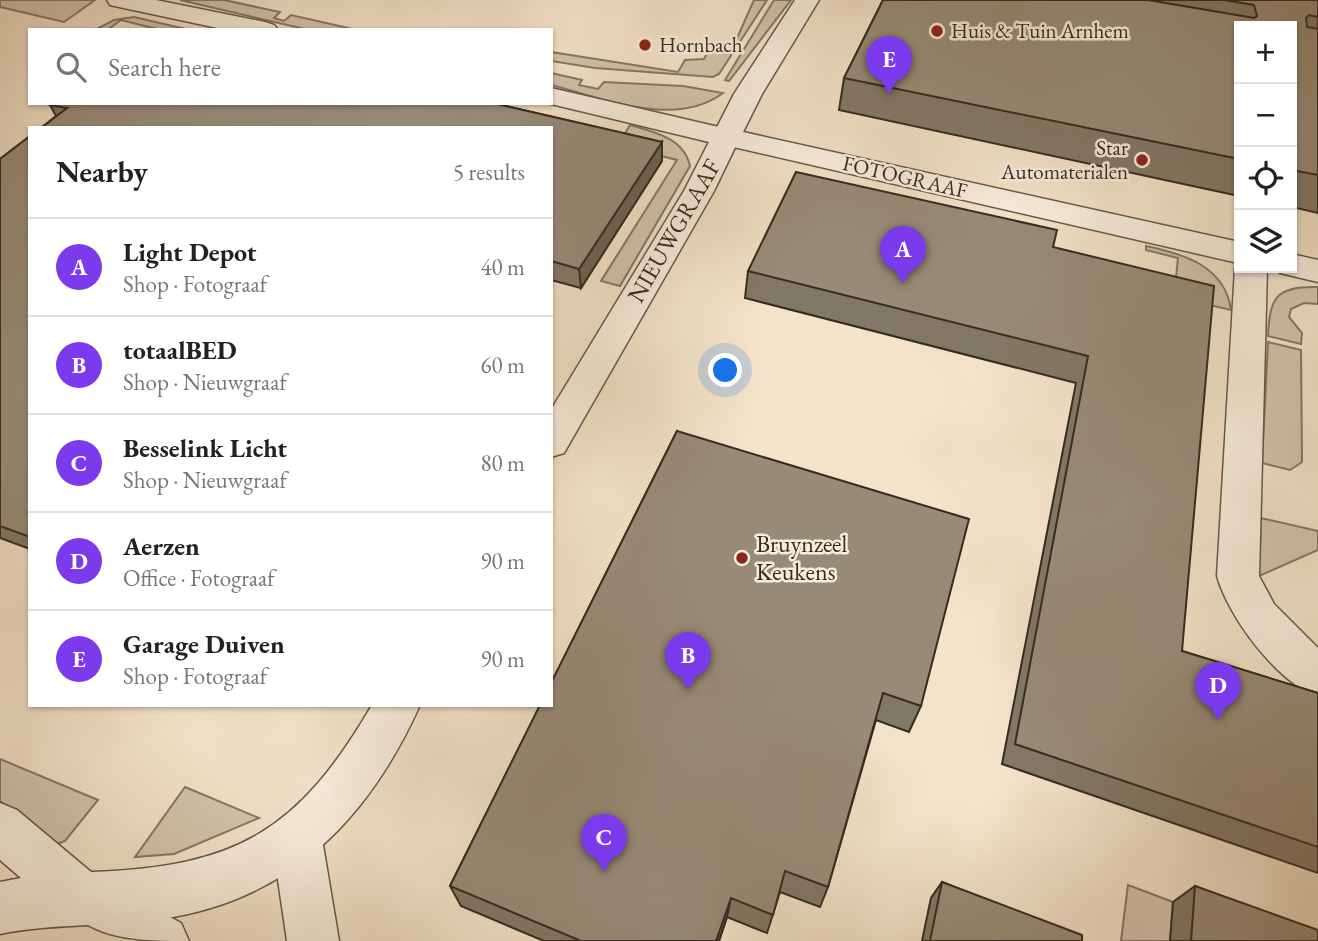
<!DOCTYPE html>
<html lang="en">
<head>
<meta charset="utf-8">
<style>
  body { margin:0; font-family:"EB Garamond",serif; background:#f6f6f6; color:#222 }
  .controls { position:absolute; right:21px; top:21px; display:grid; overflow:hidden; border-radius:0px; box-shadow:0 2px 5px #0004 }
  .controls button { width:63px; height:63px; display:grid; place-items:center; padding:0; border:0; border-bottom:2px solid #e0e0e0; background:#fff; color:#222; font:35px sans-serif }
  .you { position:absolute; left:726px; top:371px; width:24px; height:24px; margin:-18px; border:5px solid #fff; border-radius:50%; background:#1a73e8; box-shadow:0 0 0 10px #1a73e833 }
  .badge { display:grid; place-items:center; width:46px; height:46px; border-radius:50%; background:#7c3aed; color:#fff; font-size:23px; font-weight:700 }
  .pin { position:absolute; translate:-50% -58px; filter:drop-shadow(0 2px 4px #0008) }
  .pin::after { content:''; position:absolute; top:37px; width:24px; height:21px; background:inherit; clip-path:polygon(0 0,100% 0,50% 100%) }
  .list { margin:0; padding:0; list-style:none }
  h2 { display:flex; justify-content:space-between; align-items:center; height:91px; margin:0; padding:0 28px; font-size:30px }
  h2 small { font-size:23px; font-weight:400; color:#767676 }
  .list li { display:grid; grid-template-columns:46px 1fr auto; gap:21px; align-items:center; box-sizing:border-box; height:98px; padding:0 28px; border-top:2px solid #e0e0e0 }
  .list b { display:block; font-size:26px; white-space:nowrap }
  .list p { margin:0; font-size:23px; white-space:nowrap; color:#767676 }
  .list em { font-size:23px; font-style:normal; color:#767676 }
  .icon { flex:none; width:38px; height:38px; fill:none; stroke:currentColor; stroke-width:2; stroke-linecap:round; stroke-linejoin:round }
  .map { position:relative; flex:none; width:1318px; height:941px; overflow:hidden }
  .search { position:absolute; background:#fff; box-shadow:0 2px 5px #0004; left:28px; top:28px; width:525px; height:77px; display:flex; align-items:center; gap:18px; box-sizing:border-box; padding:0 24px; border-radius:0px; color:#767676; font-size:26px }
  .panel { position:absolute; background:#fff; box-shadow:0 2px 5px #0004; left:28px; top:126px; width:525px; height:581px; border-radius:0px }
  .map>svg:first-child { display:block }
  .green { fill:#d3c4ac; stroke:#847866; stroke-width:2 }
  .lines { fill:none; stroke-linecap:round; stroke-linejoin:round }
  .minor-casing { stroke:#64594b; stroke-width:3 }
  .tertiary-casing { stroke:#64594b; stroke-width:3 }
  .minor { fill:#f7eddc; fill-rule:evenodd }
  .tertiary { fill:#f7eddc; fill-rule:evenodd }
  .wall { fill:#827867; stroke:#342b21; stroke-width:2 }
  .shaded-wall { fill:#6a6154; stroke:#342b21; stroke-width:2 }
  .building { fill:#978b78; stroke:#342b21; stroke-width:2 }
  .poi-dot { fill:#8f2418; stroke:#f7eddc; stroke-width:2.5 }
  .labels { text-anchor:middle; stroke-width:5; stroke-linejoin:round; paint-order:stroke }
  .far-poi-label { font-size:21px; fill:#342b21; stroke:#f7eddc; text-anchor:start }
  .far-street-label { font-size:21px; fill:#342b21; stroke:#f7eddc }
  .street-label { font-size:24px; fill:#342b21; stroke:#f7eddc }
  .poi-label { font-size:24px; fill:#342b21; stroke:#f7eddc; text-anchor:start }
</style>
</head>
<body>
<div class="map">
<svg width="1318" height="941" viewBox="0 0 1318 941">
  <rect width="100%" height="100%" fill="#f3e3c9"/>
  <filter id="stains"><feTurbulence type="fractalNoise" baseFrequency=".00286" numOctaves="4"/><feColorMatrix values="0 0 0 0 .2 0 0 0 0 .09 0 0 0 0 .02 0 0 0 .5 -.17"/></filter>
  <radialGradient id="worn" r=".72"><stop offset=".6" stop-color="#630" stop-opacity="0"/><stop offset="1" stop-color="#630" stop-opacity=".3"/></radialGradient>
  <!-- green -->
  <g class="green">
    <path d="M0 0H95L64 22 0 7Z"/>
    <path d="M180 0H224L280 12 274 18 284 21 291 15 357 30H309Z"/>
    <path d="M754 0H767L719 74 713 77 595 68 551 61V52L678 72 685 60 704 59 708 51 730 54Z"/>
    <path d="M774 0H791L729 81 725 80Z"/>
    <path d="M134 17 190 30H161L121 20 107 30H95L114 20Z"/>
    <path d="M551 73 582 80 579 85 598 89 604 82 683 86 723 93C675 129 603 98 551 85Z"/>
    <path d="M630 125C654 132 684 138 690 166L620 286 601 281 677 160 618 145Z"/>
    <path d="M1146 246C1184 254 1225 266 1231 310L1174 297 1178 258 1146 250Z"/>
    <path d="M1318 287V304L1304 303 1291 309 1289 317 1302 333 1301 344 1268 336C1270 298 1275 286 1318 287Z"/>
    <path d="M1268 342 1301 350 1302 462 1290 470 1262 463Z"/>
    <path d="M1261 518 1318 531V550L1259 576Z"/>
    <path d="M0 759 98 800 65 841 57 844 0 801Z"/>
    <path d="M185 787 259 818 174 854 135 857Z"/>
    <path d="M1128 885 1173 902 1170 941H1121Z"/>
  </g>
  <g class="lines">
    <defs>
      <g id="minor">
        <path d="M795 0H819L762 94 743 132 1239 242V268H1267L1259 576 1274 604 1318 648V697C1277 682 1229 618 1217 576L1235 268 1238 263 716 143 712 137 734 94Z"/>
        <path d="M1292 254 1318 260V282L1280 273 1277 268H1292Z"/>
        <path d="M297 814 314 822 322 839 339 941H287L272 839 280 822Z"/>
        <path d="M87 872 181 923 189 941C142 941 83 941 62 897L69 879Z"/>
      </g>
      <g id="tertiary">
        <path d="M107 0H156L265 22 274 25 278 30H227L119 7 110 5Z"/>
        <path d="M551 88 736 131 740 137 714 191 564 453 551 457V410L684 191 709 142 547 103H551Z"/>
        <path d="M372 705H420C368 820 289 901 160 919 107 927 53 923 0 934V882L21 878 0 860V803L17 810 91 872C236 867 298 832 372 705Z"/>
      </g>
    </defs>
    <!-- minor casing -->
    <use href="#minor" class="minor-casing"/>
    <!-- tertiary casing -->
    <use href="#tertiary" class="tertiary-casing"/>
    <!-- minor -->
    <use href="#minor" class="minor"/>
    <!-- tertiary -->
    <use href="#tertiary" class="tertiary"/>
  </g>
  <!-- wall -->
  <g class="wall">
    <path d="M883 0H1318V213L1292 207V26H1239V196L839 110 844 78Z"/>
    <path d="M52 103H493L662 142V161L581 288 551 280V128H41L56 116 50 105Z"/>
    <path d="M30 136V549L0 538V159Z"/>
    <path d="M1053 247 1182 651 1318 693V873L1002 764 1076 383 745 298 748 271Z"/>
    <path d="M677 431 921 706 909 732 876 720 828 887 820 907 780 892 767 933 727 917 719 941H544L461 906 450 886Z"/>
    <path d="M942 882 1082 941H922L931 898Z"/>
    <path d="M1195 886 1318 941H1170L1173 902Z"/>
  </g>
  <!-- shaded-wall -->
  <g class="shaded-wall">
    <path d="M662 142V161L581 288 579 269Z"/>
    <path d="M731 898 727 917 719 941H716Z"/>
  </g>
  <!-- building -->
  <g class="building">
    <path d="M883 0H1148L1254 18 1257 16 1254 5 1224 0H1318V17L1309 15 1306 18 1307 27 1318 29V175L1292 170V26H1239V159L844 78Z"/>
    <path d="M52 103H493L662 142 579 269 551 261V128H41L67 108 50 105Z"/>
    <path d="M30 136V537L0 526V159Z"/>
    <path d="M796 172 1057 230 1053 247 1214 286 1182 651 1318 693V847L1015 744 1088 356 748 271Z"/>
    <path d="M677 431 969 519 921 706 883 693 828 887 785 871 773 915 731 898 716 941H581L450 886 540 705H551V683Z"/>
    <path d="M942 882 1082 935V941H930Z"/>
    <path d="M1195 886 1318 930V941H1191Z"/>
  </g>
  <!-- markers -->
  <g class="poi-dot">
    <circle cx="937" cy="31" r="7"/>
    <circle cx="645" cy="45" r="7"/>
    <circle cx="1142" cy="160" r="7"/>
    <circle cx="742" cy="558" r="7"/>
  </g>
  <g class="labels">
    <!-- far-poi labels -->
    <g class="far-poi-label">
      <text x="951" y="38">Huis &amp; Tuin Arnhem</text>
      <text x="659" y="52">Hornbach</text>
      <text x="1128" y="155" text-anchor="end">Star<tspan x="1128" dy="24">Automaterialen</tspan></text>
    </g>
    <!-- far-street labels -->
    <g class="far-street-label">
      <text transform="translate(905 177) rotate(13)" y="7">FOTOGRAAF</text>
    </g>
    <!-- street labels -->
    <g class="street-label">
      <text transform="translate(674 231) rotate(-60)" y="8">NIEUWGRAAF</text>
    </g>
    <!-- poi labels -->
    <g class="poi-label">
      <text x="756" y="552">Bruynzeel<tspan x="756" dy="28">Keukens</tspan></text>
    </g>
  </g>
  <rect width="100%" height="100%" filter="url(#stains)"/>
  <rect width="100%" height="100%" fill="url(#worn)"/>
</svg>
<div class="controls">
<button>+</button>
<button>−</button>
<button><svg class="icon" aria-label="locate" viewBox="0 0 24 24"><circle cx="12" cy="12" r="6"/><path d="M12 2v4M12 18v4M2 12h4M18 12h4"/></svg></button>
<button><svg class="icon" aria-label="layers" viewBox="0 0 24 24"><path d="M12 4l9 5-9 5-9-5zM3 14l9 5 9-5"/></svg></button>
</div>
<div class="you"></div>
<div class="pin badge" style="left:903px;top:284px">A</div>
<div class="pin badge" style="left:688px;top:690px">B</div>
<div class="pin badge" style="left:604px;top:872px">C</div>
<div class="pin badge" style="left:1218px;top:720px">D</div>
<div class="pin badge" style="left:889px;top:94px">E</div>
<div class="search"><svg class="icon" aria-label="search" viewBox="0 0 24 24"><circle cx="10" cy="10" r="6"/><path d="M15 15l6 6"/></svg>Search here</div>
<section class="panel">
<h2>Nearby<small>5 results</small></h2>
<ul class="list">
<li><span class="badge">A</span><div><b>Light Depot</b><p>Shop · Fotograaf</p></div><em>40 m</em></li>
<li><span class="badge">B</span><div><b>totaalBED</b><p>Shop · Nieuwgraaf</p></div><em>60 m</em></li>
<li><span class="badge">C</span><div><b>Besselink Licht</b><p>Shop · Nieuwgraaf</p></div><em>80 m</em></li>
<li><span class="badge">D</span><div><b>Aerzen</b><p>Office · Fotograaf</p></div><em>90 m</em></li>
<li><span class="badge">E</span><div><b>Garage Duiven</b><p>Shop · Fotograaf</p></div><em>90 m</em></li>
</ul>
</section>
</div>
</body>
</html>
